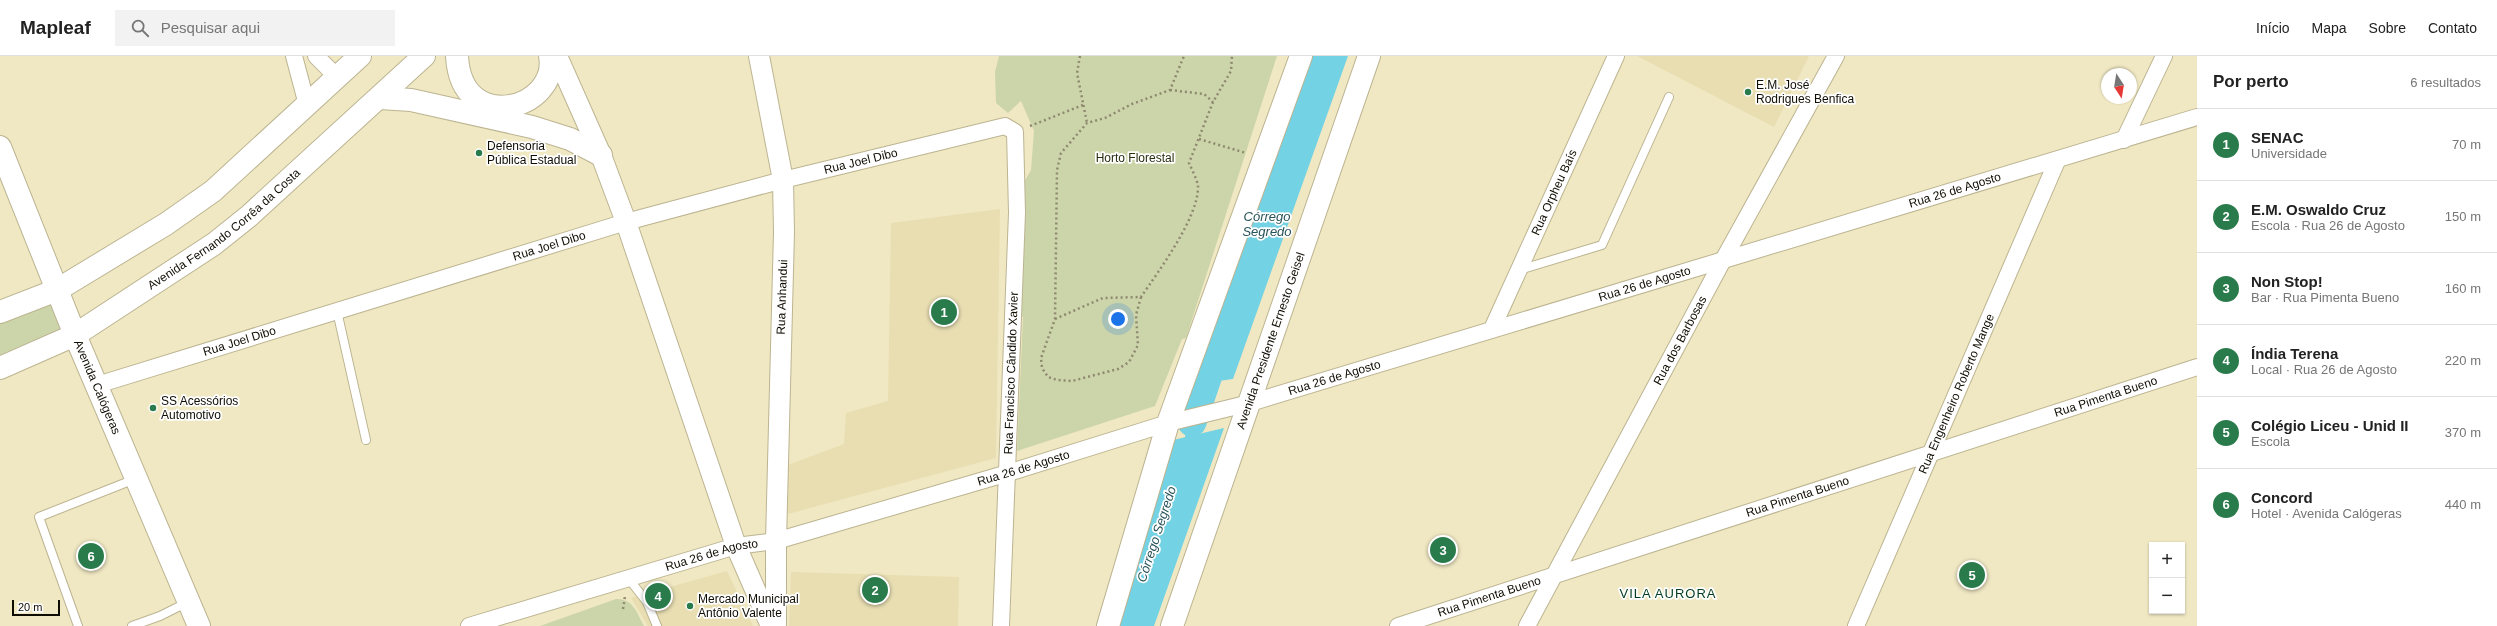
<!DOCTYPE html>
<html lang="pt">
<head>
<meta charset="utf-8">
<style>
  body { margin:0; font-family:Arial,sans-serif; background:#f2f2f2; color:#222 }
  .controls { position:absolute; right:12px; bottom:12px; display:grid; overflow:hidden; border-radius:0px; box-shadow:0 1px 3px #0004 }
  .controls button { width:36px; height:36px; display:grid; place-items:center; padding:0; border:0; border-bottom:1px solid #e0e0e0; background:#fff; color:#222; font:20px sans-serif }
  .compass { position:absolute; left:2101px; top:12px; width:36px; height:36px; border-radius:50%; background:#fff; box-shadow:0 1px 3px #0004; rotate:168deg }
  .scale { position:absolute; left:12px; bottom:10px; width:48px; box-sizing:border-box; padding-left:4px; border:2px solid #0f0c02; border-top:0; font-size:11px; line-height:14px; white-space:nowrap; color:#0f0c02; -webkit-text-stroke:3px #fff; paint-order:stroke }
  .you { position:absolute; left:1118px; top:263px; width:14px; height:14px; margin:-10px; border:3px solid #fff; border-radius:50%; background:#1a73e8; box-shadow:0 0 0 6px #1a73e833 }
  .badge { display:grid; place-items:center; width:26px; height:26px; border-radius:50%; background:#2a7b4b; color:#fff; font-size:13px; font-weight:700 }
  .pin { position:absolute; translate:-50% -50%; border:2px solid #fff; box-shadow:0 1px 4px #0006 }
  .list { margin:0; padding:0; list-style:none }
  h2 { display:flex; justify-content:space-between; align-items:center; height:52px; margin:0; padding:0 16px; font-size:17px }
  h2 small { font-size:13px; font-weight:400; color:#767676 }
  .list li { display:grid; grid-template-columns:26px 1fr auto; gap:12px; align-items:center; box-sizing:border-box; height:72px; padding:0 16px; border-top:1px solid #e0e0e0 }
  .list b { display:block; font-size:15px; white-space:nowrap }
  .list p { margin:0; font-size:13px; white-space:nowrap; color:#767676 }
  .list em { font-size:13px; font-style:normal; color:#767676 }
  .icon { flex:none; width:22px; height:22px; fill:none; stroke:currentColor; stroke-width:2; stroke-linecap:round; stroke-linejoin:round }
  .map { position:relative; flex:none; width:2197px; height:570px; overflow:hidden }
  header { display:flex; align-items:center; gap:24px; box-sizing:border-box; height:56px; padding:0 20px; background:#fff; border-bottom:1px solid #e0e0e0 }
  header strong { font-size:19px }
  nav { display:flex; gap:22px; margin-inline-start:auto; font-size:14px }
  .search { width:280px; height:36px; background:#f2f2f2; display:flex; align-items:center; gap:10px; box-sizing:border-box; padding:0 14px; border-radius:0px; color:#767676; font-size:15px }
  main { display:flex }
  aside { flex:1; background:#fff }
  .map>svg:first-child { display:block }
  .built { fill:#e8deb2 }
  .green { fill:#ccd5aa }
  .water { fill:#73d2e3 }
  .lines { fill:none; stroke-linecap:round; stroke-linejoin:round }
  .stream { stroke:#73d2e3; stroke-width:5 }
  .river { stroke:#73d2e3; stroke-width:29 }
  .service-casing { stroke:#bcb491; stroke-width:10 }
  .minor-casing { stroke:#bcb491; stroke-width:18 }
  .tertiary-casing { stroke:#bcb491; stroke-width:22 }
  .secondary-casing { stroke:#bcb491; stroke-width:24 }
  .primary-casing { stroke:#bcb491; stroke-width:24 }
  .path { stroke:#8f8970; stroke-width:2.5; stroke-dasharray:2 3; stroke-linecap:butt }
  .service { stroke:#fff; stroke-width:8 }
  .minor { stroke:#fff; stroke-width:16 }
  .tertiary { stroke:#fff; stroke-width:20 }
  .secondary { stroke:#fff; stroke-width:22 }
  .primary { stroke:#fff; stroke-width:22 }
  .poi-dot { fill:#2a7b4b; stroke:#fff; stroke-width:1.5 }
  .labels { text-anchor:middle; stroke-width:3.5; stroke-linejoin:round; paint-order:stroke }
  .poi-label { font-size:12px; fill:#0f0c02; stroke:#fff; text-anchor:start }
  .park-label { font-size:12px; fill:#2a2e10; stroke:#fff }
  .street-label { font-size:12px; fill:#0f0c02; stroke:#fff }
  .water-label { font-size:13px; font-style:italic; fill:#28545b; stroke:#fff }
  .neighbourhood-label { font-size:13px; letter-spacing:1px; fill:#003c1d; stroke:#fff }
</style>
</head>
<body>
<header>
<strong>Mapleaf</strong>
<div class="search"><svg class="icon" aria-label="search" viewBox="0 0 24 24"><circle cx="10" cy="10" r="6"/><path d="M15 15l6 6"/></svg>Pesquisar aqui</div>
<nav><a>Início</a><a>Mapa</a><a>Sobre</a><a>Contato</a></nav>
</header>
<main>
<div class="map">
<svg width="2197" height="570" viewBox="0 0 2197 570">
  <rect width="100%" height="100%" fill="#f0e8c3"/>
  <!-- built -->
  <g class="built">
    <path d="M1637 0H1809L1774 71Z"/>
    <path d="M1000 153 996 402 784 459 785 410 844 388 846 357 888 345 891 167Z"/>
    <path d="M727 515 753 570H648L631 542Z"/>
    <path d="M791 516 959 521 958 570H789Z"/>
  </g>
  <!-- green -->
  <g class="green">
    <path d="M999 0H1277L1186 282 1182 283 1155 350 1017 395 1023 261 1015 252 1016 212 1024 189 1022 154 1024 126 1031 114 1034 75 1021 45 1008 57 996 47 995 16Z"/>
    <path d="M57 234 75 279 0 312V256Z"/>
    <path d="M616 543C633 542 637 557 644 570H540Z"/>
  </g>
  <!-- water -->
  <g class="water">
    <path d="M1306 0H1348L1233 323 1197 328 1211 273Z"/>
    <path d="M1224 372 1154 570H1115L1169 385Z"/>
  </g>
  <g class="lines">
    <!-- stream -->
    <path class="stream" d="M1186 386 1192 366"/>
    <!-- river -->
    <path class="river" d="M1192 366 1218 290"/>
    <defs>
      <g id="service">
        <path d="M1519 214 1602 189 1669 41"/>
        <path d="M337 255 366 384"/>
        <path d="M628 522 647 546 657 570"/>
        <path d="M78 570 39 461 135 423"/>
        <path d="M132 570 160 560 188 546"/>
      </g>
      <g id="minor">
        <path d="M294 0 307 49"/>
        <path d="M316 0 337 21"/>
        <path d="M2124 84 2164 0"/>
        <path id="s1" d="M1492 273 1616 0"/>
        <path id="s2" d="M97 329 626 166 783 124 1005 70 1015 76 1017 157 1001 570"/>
        <path id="s3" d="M469 570 736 490 776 485 1008 417 1168 367 1250 347 2197 61"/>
        <path id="s4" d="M1398 570 2197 311"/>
        <path id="s5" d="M1527 570 1722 206 1836 0"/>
        <path id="s6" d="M1856 570 2057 105"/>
      </g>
      <g id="tertiary">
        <path d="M557 0 601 99 626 166 736 490 771 570"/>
        <path d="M759 0 783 124 784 176 776 485V568"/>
      </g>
      <g id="secondary">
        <path id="s7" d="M0 91 75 279 199 570"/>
      </g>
      <g id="primary">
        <path d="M457 0C461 81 560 53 550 0"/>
        <path d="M380 42 411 44 532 71 570 83 601 99"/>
        <path d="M0 256 57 234 166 168 213 135 360 0"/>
        <path id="s8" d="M0 312 75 279 214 188 249 160 424 0"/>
        <path d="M1108 570 1168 367 1301 0"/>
        <path id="s9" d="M1172 570 1369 0"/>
      </g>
    </defs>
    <!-- service casing -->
    <use href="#service" class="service-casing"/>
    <!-- minor casing -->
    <use href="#minor" class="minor-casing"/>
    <!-- tertiary casing -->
    <use href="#tertiary" class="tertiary-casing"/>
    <!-- secondary casing -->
    <use href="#secondary" class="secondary-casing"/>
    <!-- primary casing -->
    <use href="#primary" class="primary-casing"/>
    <!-- path -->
    <g class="path">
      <path d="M1080 0 1077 17 1087 67"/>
      <path d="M1170 34 1204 38 1213 46"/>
      <path d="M1030 70 1083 49"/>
      <path d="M1199 83 1246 97"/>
      <path d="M1141 241 1136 259 1138 289 1129 306 1118 313 1072 325 1057 324 1048 321 1042 312 1041 302 1055 263 1057 114 1061 97 1087 67 1105 62 1132 48 1170 34 1184 0"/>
      <path d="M1055 263 1103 242 1141 241C1158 216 1199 161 1198 130 1197 123 1192 114 1189 107L1213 46 1231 15 1232 0"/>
      <path d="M623 553 625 540"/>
    </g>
    <!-- service -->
    <use href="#service" class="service"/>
    <!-- minor -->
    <use href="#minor" class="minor"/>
    <!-- tertiary -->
    <use href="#tertiary" class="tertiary"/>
    <!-- secondary -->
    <use href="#secondary" class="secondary"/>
    <!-- primary -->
    <use href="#primary" class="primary"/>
  </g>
  <!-- markers -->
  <g class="poi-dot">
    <circle cx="1748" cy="36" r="4"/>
    <circle cx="479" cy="97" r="4"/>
    <circle cx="153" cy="352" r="4"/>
    <circle cx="690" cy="550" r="4"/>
  </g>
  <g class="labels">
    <!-- poi labels -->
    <g class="poi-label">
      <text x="1756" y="33">E.M. José<tspan x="1756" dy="14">Rodrigues Benfica</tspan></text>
      <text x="487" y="94">Defensoria<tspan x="487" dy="14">Pública Estadual</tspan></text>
      <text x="161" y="349">SS Acessórios<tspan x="161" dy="14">Automotivo</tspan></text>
      <text x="698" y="547">Mercado Municipal<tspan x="698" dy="14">Antônio Valente</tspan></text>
    </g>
    <!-- park labels -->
    <g class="park-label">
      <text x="1135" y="106">Horto Florestal</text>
    </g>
    <!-- street labels -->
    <g class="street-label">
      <text dy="4" stroke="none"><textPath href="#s2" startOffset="796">Rua Joel Dibo</textPath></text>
      <text dy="4" stroke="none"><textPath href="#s3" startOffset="1549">Rua 26 de Agosto</textPath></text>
      <text dy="4" stroke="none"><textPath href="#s1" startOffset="150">Rua Orpheu Baís</textPath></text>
      <text dy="4" stroke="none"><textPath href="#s8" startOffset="265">Avenida Fernando Corrêa da Costa</textPath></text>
      <text dy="4" stroke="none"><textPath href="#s2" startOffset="473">Rua Joel Dibo</textPath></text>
      <text dy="4" stroke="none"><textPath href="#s3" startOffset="1225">Rua 26 de Agosto</textPath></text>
      <text transform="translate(782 241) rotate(-88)" y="4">Rua Anhandui</text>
      <text dy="4" stroke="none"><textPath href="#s5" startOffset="324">Rua dos Barbosas</textPath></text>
      <text dy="4" stroke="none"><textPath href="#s2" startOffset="149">Rua Joel Dibo</textPath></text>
      <text dy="4" stroke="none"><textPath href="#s9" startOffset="302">Avenida Presidente Ernesto Geisel</textPath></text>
      <text transform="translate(1011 317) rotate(-88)" y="4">Rua Francisco Cândido Xavier</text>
      <text dy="4" stroke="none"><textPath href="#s3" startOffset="901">Rua 26 de Agosto</textPath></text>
      <text dy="4" stroke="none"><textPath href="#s7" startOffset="259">Avenida Calógeras</textPath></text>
      <text dy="4" stroke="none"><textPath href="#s6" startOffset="253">Rua Engenheiro Roberto Mange</textPath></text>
      <text dy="4" stroke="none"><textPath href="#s4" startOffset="744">Rua Pimenta Bueno</textPath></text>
      <text dy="4" stroke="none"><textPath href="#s3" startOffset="577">Rua 26 de Agosto</textPath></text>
      <text dy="4" stroke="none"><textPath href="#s4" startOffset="420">Rua Pimenta Bueno</textPath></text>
      <text dy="4" stroke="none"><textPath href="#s3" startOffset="253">Rua 26 de Agosto</textPath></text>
      <text dy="4" stroke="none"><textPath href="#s4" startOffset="96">Rua Pimenta Bueno</textPath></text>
    </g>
    <!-- water labels -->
    <g class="water-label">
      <text x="1267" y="165">Córrego<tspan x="1267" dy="15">Segredo</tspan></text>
      <text transform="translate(1156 478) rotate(-72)" y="5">Córrego Segredo</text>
    </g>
    <!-- neighbourhood labels -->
    <g class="neighbourhood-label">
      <text x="1668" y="542">VILA AURORA</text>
    </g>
  </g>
</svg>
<div class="controls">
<button>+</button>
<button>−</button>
</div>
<svg class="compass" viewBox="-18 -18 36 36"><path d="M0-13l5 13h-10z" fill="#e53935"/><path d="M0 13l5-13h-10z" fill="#767676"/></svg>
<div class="scale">20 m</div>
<div class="you"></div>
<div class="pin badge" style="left:944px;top:256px">1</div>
<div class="pin badge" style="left:875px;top:534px">2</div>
<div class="pin badge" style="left:1443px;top:494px">3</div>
<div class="pin badge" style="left:658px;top:540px">4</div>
<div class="pin badge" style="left:1972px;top:519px">5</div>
<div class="pin badge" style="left:91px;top:500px">6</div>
</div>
<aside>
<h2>Por perto<small>6 resultados</small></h2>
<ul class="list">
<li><span class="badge">1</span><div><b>SENAC</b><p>Universidade</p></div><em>70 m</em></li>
<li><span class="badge">2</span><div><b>E.M. Oswaldo Cruz</b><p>Escola · Rua 26 de Agosto</p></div><em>150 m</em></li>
<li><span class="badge">3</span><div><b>Non Stop!</b><p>Bar · Rua Pimenta Bueno</p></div><em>160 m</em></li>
<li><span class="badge">4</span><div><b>Índia Terena</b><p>Local · Rua 26 de Agosto</p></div><em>220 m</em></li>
<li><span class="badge">5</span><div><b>Colégio Liceu - Unid II</b><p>Escola</p></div><em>370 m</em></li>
<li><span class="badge">6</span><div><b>Concord</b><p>Hotel · Avenida Calógeras</p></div><em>440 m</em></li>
</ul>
</aside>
</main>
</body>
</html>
